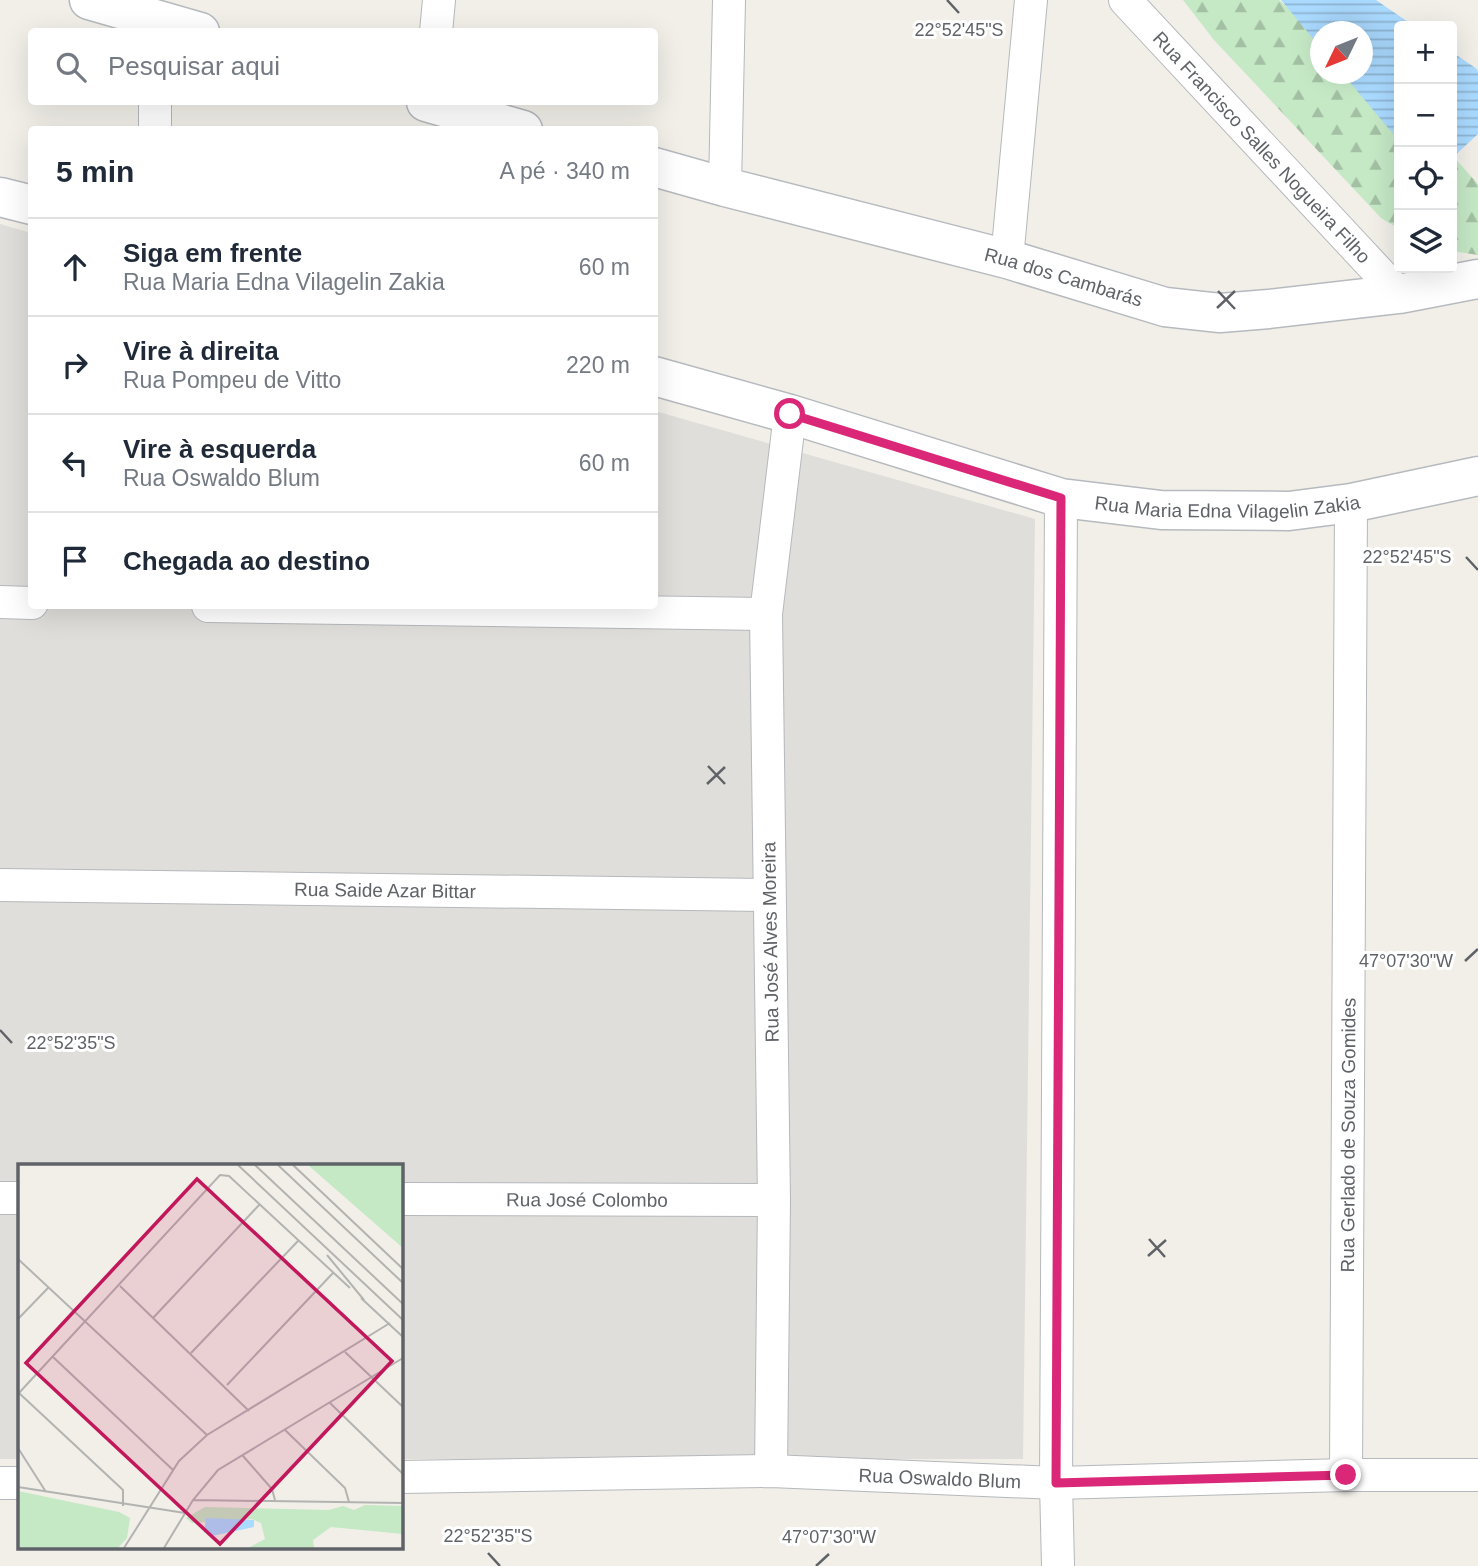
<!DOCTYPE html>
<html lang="pt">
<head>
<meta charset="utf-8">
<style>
  body { margin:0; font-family:Arial,sans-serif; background:#f6f6f7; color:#1f2937 }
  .controls { position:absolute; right:21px; top:21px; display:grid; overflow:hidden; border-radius:7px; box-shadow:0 7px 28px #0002 }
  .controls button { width:63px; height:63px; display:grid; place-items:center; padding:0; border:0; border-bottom:2px solid #e0e1e3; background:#fff; color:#1f2937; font:35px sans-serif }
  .compass { position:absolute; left:1310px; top:21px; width:63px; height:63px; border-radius:50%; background:#fff; box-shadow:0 7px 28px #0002; rotate:227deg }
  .stop { position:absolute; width:21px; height:21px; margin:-16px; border:5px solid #db2777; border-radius:50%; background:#fff }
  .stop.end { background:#db2777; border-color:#fff; box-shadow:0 2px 7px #0008 }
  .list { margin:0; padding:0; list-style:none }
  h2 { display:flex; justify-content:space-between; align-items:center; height:91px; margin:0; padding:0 28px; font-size:30px }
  h2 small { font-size:23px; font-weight:400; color:#747a83 }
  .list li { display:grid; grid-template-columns:46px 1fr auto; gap:21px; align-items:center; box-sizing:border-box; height:98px; padding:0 28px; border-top:2px solid #e0e1e3 }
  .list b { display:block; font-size:26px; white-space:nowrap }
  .list p { margin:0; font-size:23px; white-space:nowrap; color:#747a83 }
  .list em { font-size:23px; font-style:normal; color:#747a83 }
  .icon { flex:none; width:38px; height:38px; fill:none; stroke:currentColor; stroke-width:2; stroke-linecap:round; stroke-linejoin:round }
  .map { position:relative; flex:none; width:1478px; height:1566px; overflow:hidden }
  .search { position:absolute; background:#fff; box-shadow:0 7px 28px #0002; left:28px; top:28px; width:630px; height:77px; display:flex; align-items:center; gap:18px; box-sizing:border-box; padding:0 24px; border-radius:7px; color:#747a83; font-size:26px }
  .panel { position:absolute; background:#fff; box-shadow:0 7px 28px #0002; left:28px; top:126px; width:630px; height:483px; border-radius:7px }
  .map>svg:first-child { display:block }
  .industrial { fill:#e0deda }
  .forest { fill:url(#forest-firs) }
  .water { fill:url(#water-rules) }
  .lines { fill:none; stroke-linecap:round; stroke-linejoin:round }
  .street-casing { stroke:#b5b8bc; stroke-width:34 }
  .secondary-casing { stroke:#b6babf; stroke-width:41 }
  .street { stroke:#fff; stroke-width:32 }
  .secondary { stroke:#fff; stroke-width:38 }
  .route { stroke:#db2777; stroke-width:9 }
  .ticks { fill:none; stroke:#5f6368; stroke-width:2.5 }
  .labels { text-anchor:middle; stroke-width:6; stroke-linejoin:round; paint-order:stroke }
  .street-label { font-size:19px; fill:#5f6368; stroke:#fff }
  .inset-road { fill:none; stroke:#b3b3b1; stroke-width:2 }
  .view { fill:#c2185b; fill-opacity:0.15; stroke:#c2185b; stroke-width:3.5 }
  .inset-edge { fill:none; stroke:#5f6368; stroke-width:3.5 }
  .ticks-label { font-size:18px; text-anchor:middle; fill:#5f6368; stroke:#fff; stroke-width:6; stroke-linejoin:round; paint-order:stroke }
</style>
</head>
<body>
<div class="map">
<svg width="1478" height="1566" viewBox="0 0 1478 1566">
  <defs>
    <pattern id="forest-firs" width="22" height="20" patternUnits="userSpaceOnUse" patternTransform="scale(1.75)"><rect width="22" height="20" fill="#c5e8c5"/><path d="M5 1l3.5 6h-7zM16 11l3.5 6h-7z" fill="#a3c0a4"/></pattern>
    <pattern id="water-rules" width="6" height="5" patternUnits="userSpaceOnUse" patternTransform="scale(1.75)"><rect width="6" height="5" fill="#aadaff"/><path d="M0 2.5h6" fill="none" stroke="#8eb4d2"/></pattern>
  </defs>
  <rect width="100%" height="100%" fill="#f1efe8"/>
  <!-- industrial -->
  <path class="industrial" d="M0 224 31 233 32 606H654L655 411 1035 519 1023 1459H401V1165H19V1459H0Z"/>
  <!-- forest -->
  <g class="forest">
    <path d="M1183 0H1279L1299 18 1320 32V74H1362L1399 97V229L1381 218 1214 40Z"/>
    <path d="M1452 155 1478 184V255L1452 251Z"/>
  </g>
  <!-- water -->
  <g class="water">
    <path d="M1281 0H1376L1414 26H1399V141L1343 74H1362V32H1320V47Z"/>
    <path d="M1452 52 1477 69 1478 72V134L1452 158Z"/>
  </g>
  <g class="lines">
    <defs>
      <g id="street">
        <path id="s1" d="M1125 0 1399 294"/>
        <path d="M436 32 439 0"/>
        <path d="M155 102V130"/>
        <path d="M725 187 729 0"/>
        <path d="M1007 259 1031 0"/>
        <path d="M0 602 32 603"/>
        <path d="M208 606 766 614"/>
        <path id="s2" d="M0 885 769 895"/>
        <path d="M0 1198H19"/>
        <path id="s3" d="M401 1199 774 1200"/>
        <path d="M771 1471 774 1200 766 614 790 414"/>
        <path id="s4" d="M1346 1475 1351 503"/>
        <path id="s5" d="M401 1477 771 1471 1056 1483 1346 1475H1478"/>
        <path d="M0 1483H19"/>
        <path d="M1058 1566 1056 1483 1061 498"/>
      </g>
      <g id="secondary">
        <path d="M89 0 200 32"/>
        <path d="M426 102 523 130"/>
        <path id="s6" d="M654 167 725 187 1007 259 1165 307 1220 313 1269 309 1399 294 1478 279"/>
        <path d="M0 197 32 205"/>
        <path id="s7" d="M654 376 790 414 1061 498 1161 510 1289 511 1351 503 1478 476"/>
      </g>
    </defs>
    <!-- street casing -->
    <use href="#street" class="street-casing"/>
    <!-- secondary casing -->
    <use href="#secondary" class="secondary-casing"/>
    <!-- street -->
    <use href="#street" class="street"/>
    <!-- secondary -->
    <use href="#secondary" class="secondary"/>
  </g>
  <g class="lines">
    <!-- route -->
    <path class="route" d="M790 414 1061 498 1056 1483 1346 1475"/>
  </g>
  <!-- ticks -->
  <path class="ticks" d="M947 0 959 13M1218 291 1235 309M1217 308 1235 291M1466 557 1478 570M708 766 725 784M707 784 725 767M1465 961 1478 949M0 1030 12 1043M1149 1239 1165 1257M1148 1256 1166 1240M488 1553 500 1566M816 1566 829 1554"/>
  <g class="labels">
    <!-- street labels -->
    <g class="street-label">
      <text dy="7" stroke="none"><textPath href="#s1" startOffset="201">Rua Francisco Salles Nogueira Filho</textPath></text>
      <text dy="7" stroke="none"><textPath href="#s6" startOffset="424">Rua dos Cambarás</textPath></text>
      <text dy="7" stroke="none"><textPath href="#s7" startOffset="592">Rua Maria Edna Vilagelin Zakia</textPath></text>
      <text dy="7" stroke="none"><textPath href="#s2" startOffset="385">Rua Saide Azar Bittar</textPath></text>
      <text transform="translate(770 942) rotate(-91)" y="7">Rua José Alves Moreira</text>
      <text dy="7" stroke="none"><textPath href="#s4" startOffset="340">Rua Gerlado de Souza Gomides</textPath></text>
      <text dy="7" stroke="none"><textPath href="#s3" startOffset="186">Rua José Colombo</textPath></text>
      <text dy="7" stroke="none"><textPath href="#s5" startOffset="539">Rua Oswaldo Blum</textPath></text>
    </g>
  </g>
  <!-- overview -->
  <g transform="translate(18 1164)">
    <rect width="385" height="385" fill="#f1efe8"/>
    <path d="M290 1H385V84Z" fill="#c5e8c5"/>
    <path d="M0 327 101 348 112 354 109 374 100 384H0ZM347 341 385 342V370L313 363 295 376 296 384H230L247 375 243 359 234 355 174 359 168 354 187 343 311 346 325 342 336 346Z" fill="#c5e8c5"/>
    <path d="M188 354 236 356V363L194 372 186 368Z" fill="#aadaff"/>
    <path class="inset-road" d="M220 1 385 156M237 1 385 140M260 1 385 119M275 1 385 105M309 91 346 136M0 95 189 271M102 122 231 247M343 134 385 173M135 154 242 40M0 155 30 124M327 188 385 243M173 189 280 77M35 193 155 306M209 221 315 109M1 229 105 326V342M0 230 202 11 211 12 332 124M311 238 385 310M266 265 327 324 331 338M0 284 28 328M225 292 254 325 257 336M0 323 167 349M175 336 385 339M106 384 161 297 189 271 372 159M146 384 175 336 200 306 385 194"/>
    <path class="view" d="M179 15 374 197 202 380 8 199Z"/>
    <rect width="385" height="385" class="inset-edge"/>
  </g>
  <g class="ticks-label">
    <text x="959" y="36">22°52'45"S</text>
    <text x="1407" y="563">22°52'45"S</text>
    <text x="1406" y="967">47°07'30"W</text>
    <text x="71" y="1049">22°52'35"S</text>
    <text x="488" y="1542">22°52'35"S</text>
    <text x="829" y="1543">47°07'30"W</text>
  </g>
</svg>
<div class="controls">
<button>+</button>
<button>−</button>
<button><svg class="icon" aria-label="locate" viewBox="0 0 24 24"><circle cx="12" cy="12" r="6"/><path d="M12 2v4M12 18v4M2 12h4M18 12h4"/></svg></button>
<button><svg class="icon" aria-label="layers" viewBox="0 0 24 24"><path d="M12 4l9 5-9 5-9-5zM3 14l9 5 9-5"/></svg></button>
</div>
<svg class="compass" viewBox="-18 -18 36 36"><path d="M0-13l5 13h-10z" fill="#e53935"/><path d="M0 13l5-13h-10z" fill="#747a83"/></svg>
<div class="stop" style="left:790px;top:414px"></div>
<div class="stop end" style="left:1346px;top:1475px"></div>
<div class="search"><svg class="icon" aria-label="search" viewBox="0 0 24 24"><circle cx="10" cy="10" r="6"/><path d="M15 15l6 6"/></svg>Pesquisar aqui</div>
<section class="panel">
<h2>5 min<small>A pé · 340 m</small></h2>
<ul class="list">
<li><svg class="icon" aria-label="ahead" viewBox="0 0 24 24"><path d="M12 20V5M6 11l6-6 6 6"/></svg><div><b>Siga em frente</b><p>Rua Maria Edna Vilagelin Zakia</p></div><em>60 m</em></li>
<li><svg class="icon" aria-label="right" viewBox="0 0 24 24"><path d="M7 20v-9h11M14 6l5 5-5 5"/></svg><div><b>Vire à direita</b><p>Rua Pompeu de Vitto</p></div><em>220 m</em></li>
<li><svg class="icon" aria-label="left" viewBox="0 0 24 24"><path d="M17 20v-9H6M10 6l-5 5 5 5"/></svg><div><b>Vire à esquerda</b><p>Rua Oswaldo Blum</p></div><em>60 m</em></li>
<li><svg class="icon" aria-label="arrive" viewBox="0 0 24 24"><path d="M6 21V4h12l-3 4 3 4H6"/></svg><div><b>Chegada ao destino</b></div></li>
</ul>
</section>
</div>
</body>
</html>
